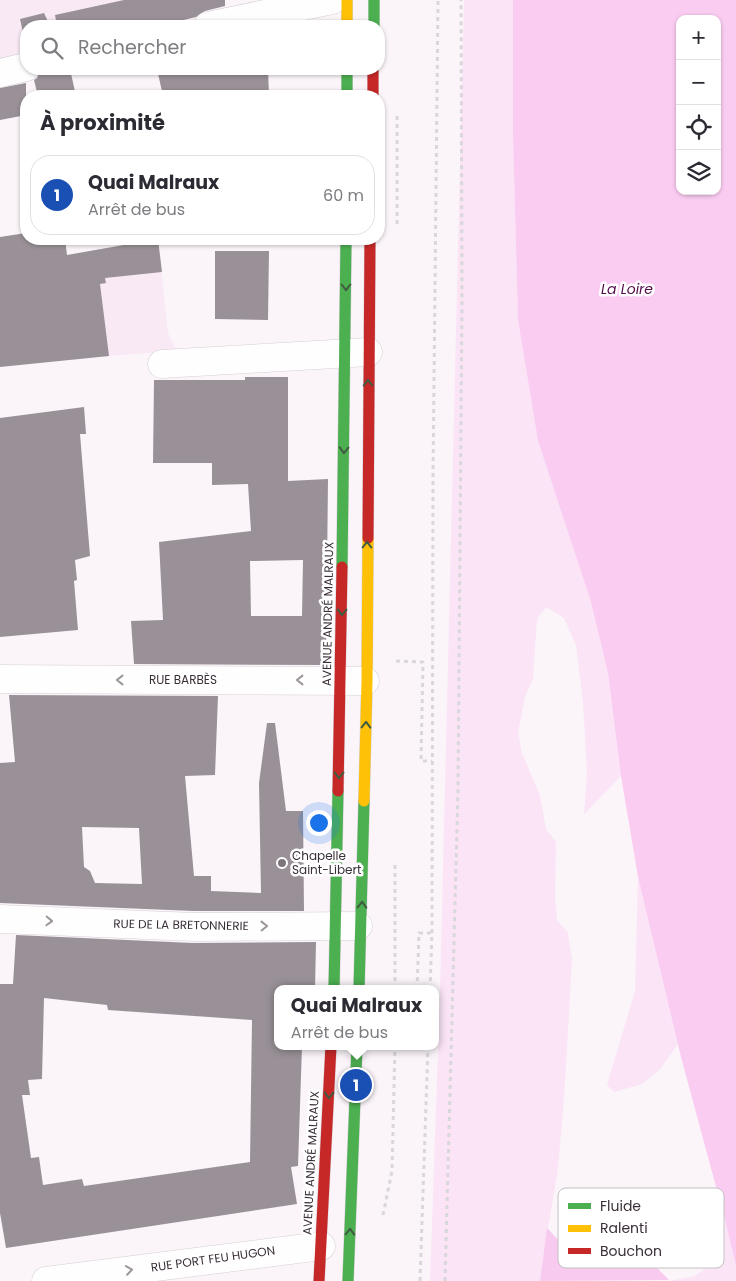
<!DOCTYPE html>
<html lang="fr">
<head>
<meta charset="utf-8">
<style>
  body { margin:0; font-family:Poppins,sans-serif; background:#f7f7f7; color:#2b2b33 }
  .controls { position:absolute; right:15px; top:15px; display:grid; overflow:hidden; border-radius:10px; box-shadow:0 1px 4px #0004 }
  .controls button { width:45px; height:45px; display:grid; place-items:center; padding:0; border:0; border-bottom:1px solid #e1e1e2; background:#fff; color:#2b2b33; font:25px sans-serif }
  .you { position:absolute; left:318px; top:822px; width:18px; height:18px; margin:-12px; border:4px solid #fff; border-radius:50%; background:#1a73e8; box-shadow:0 0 0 8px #1a73e833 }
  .badge { display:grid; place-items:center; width:32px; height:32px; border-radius:50%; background:#ea580c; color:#fff; font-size:16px; font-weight:700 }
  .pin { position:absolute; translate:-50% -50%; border:2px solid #fff; box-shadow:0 1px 5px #0006 }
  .popup { position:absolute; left:274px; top:985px; width:165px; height:65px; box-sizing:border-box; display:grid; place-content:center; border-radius:10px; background:#fff; filter:drop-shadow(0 1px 4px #0005); font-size:16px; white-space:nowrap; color:#7c7c81 }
  .popup b { font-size:19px; color:#2b2b33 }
  .popup::after { content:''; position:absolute; left:50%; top:100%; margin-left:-10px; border:10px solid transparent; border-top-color:#fff }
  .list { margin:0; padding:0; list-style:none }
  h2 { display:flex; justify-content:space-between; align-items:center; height:65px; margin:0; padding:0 20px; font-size:21px }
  h2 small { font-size:16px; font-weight:400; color:#7c7c81 }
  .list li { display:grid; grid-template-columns:32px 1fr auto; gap:15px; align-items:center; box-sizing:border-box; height:80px; margin:0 10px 10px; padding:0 10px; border:1px solid #e1e1e2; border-radius:20px }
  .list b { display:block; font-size:19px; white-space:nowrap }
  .list p { margin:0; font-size:16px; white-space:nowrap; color:#7c7c81 }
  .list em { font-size:16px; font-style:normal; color:#7c7c81 }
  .icon { flex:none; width:28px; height:28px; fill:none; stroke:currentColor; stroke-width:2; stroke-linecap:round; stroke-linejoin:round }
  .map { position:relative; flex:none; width:736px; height:1281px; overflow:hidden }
  .search { position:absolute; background:#fff; box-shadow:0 1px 4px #0004; left:20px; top:20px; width:365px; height:55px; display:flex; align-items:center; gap:12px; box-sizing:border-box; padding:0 18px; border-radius:20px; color:#7c7c81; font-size:19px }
  .panel { position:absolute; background:#fff; box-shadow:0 1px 4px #0004; left:20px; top:90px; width:365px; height:155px; border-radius:20px }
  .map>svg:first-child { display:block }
  .built { fill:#f8e9f4 }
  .green { fill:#fae4f6 }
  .forest { fill:#f8caf0 }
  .water { fill:#fbccf2; fill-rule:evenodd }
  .building { fill:#999197; fill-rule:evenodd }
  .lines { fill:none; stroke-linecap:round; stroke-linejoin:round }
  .street-casing { stroke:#d6ced5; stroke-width:29 }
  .fast-casing { stroke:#d6d1d6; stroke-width:12 }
  .slow-casing { stroke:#d6d1d6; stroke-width:12 }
  .jam-casing { stroke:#d6d1d6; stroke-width:12 }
  .path { stroke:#d9d7d9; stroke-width:3; stroke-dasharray:4 4; stroke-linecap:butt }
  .street { stroke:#fefefe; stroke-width:28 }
  .fast { stroke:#4caf50; stroke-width:11 }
  .slow { stroke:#ffc107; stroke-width:11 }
  .jam { stroke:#c62828; stroke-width:11 }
  .oneway { stroke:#405c40 }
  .oneway2 { stroke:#9c969b }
  .poi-dot { fill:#7e747c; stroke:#fff; stroke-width:2 }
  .labels { text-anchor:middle; stroke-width:5; stroke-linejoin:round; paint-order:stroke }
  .street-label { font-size:12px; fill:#3a2f38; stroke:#fff }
  .poi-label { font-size:12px; fill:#3a2f38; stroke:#fff; text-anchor:start }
  .water-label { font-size:14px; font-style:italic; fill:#520d4a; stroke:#fff }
  .key { fill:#fff; stroke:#c4c1c3; stroke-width:1 }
  .key-label { font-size:14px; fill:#3a2f38 }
</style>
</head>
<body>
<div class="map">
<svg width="736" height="1281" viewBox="0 0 736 1281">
  <rect width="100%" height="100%" fill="#fbf5fa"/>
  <!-- built -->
  <g class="built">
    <path d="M0 0H150L152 24 141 26H26V52L0 58Z"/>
    <path d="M158 239 168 333 177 351 80 358 67 255Z"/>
  </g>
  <!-- green -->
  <g class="green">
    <path d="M464 0H513V137L518 320 538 441 591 602 608 673 621 776 584 814 587 774 583 702 576 645 564 618 546 607 537 619 533 678 525 697 518 733 522 753 540 796 546 829 556 842 555 899 557 920 568 933 572 960C568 1029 565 1099 558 1167 553 1205 544 1243 540 1281H430L440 993Z"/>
    <path d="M638 877 678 1044 660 1069 642 1084 614 1092 607 1085 635 991Z"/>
    <path d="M725 1220 736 1266V1281H668L692 1277 704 1270 718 1256Z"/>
  </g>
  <!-- forest -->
  <path class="forest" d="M547 1228C559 1240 572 1258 589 1263 597 1265 604 1262 612 1259 640 1248 651 1262 669 1280L540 1281Z"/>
  <!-- water -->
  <path class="water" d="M513 0H736V1266L725 1220 681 1057 638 877 621 776 608 673 591 602 538 441 518 320 513 137ZM680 19H717V191H680Z"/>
  <!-- building -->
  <g class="building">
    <path d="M124 0H225V6L205 11 196 17 159 26H57L55 15Z"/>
    <path d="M44 13 50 26H26V46L20 19Z"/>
    <path d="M41 69H70L76 96H38L34 80 37 78Z"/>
    <path d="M157 69H268L269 96H163Z"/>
    <path d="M26 83V115L0 120V88Z"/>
    <path d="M26 233V239H65L67 255 158 239 162 272 105 278 106 283 100 284 109 356 0 367V237Z"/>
    <path d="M215 251H269L268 320 215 319Z"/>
    <path d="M245 377H288V481L328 479 326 665 134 664 131 621 163 620 159 542 251 531 248 484 212 485V463H153L154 380H245ZM303 560 302 616H251L250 561Z"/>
    <path d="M84 407 86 434H80L90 556 75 560 77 580 74 581 78 630 0 637V418Z"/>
    <path d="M9 695 218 696 215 775 185 776 194 876H211V891L261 893 259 783 267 723H275L286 811H303L304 911H194L0 903V763L15 762ZM82 827 139 828 142 884 95 883 90 871 84 867Z"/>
    <path d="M16 935 193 943 316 942 315 989H277V1046H302L298 1166 291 1167 297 1204 6 1248 0 1213V984H13ZM44 998 107 1005 108 1010 252 1020 250 1162 84 1186 82 1179 43 1185 39 1157 31 1158 22 1095H30L28 1080 42 1079Z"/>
  </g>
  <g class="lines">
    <defs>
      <g id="street">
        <path d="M208 26 332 0"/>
        <path d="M0 73 26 67"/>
        <path d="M162 364 368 352"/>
        <path d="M0 679 365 681"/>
        <path d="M0 919 194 927 358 926"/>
        <path d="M46 1281 321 1246"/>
      </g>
      <g id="fast">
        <path d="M374 0V26"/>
        <path d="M347 69V96"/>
        <path d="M342 567 346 239"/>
        <path d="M334 989 338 791"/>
        <path d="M359 989 364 801"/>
        <path d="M348 1281 357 1046"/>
      </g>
      <g id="slow">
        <path d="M347 0V26"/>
        <path d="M364 801 367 681 368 538"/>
      </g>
      <g id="jam">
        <path d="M373 69V96"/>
        <path d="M368 538 370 239"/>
        <path d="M338 791 342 567"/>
        <path d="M319 1281 331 1046"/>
      </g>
    </defs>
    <!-- street casing -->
    <use href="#street" class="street-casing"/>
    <!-- fast casing -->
    <use href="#fast" class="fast-casing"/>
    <!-- slow casing -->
    <use href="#slow" class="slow-casing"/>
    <!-- jam casing -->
    <use href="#jam" class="jam-casing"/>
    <!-- path -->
    <g class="path">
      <path d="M397 224V116"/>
      <path d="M396 661 423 662 421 761H432"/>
      <path d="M395 989V861"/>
      <path d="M417 989 419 933H432"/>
      <path d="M430 989 432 933 433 476 438 0"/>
      <path d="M383 1215 392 1171 395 1046"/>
      <path d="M420 1281 428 1046"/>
      <path d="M445 1281 458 790 462 300 461 0"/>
    </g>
    <!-- street -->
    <use href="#street" class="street"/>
    <!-- fast -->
    <use href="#fast" class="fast"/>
    <!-- slow -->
    <use href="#slow" class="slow"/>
    <!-- jam -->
    <use href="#jam" class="jam"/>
  </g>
  <!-- one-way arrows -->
  <defs><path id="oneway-chevron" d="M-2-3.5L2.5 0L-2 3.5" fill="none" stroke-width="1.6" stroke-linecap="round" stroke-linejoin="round" transform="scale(1.25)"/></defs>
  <g class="oneway">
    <use href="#oneway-chevron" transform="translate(346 287) rotate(90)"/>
    <use href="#oneway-chevron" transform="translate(368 383) rotate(-90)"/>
    <use href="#oneway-chevron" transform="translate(344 450) rotate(91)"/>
    <use href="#oneway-chevron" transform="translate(367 545) rotate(-90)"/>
    <use href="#oneway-chevron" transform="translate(342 612) rotate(91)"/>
    <use href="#oneway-chevron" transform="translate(366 725) rotate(-89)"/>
    <use href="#oneway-chevron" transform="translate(339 775) rotate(91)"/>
    <use href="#oneway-chevron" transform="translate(362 905) rotate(-89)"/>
    <use href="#oneway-chevron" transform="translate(329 1095) rotate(93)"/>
    <use href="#oneway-chevron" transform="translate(350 1232) rotate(-88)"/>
  </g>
  <g class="oneway2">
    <use href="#oneway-chevron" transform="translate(120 680) rotate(-180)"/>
    <use href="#oneway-chevron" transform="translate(300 680) rotate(-180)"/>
    <use href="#oneway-chevron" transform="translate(49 921) rotate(2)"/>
    <use href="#oneway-chevron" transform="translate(264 926) rotate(-1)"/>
    <use href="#oneway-chevron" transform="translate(129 1270) rotate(-8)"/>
  </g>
  <!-- markers -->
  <circle class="poi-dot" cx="282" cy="863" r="5"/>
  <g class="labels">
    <!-- street labels -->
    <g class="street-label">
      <text transform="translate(328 614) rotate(-89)" y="4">AVENUE ANDRÉ MALRAUX</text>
      <text x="183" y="684">RUE BARBÈS</text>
      <text transform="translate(181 925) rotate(1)" y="4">RUE DE LA BRETONNERIE</text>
      <text transform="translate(311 1163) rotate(-87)" y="4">AVENUE ANDRÉ MALRAUX</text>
      <text transform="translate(213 1259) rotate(-8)" y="4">RUE PORT FEU HUGON</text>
    </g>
    <!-- poi labels -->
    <g class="poi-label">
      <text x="292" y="860">Chapelle<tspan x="292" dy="14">Saint-Libert</tspan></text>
    </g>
    <!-- water labels -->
    <g class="water-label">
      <text x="627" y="294">La Loire</text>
    </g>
  </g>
  <!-- legend -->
  <rect x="558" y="1188" width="166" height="80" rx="8" class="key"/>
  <rect x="568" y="1203" width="23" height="6" fill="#4caf50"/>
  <rect x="568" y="1225" width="23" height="7" fill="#ffc107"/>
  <rect x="568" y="1248" width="23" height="6" fill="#c62828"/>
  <g class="key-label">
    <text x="600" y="1211">Fluide</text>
    <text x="600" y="1233">Ralenti</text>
    <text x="600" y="1256">Bouchon</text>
  </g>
</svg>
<div class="controls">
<button>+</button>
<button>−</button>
<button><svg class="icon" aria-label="locate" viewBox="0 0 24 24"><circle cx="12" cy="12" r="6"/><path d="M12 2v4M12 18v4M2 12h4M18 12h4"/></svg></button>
<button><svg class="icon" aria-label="layers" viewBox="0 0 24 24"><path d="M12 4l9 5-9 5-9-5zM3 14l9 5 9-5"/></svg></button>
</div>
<div class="you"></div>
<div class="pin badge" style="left:356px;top:1085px;background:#1a4fb4">1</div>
<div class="popup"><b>Quai Malraux</b>Arrêt de bus</div>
<div class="search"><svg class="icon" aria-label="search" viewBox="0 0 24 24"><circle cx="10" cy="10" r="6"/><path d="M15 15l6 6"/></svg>Rechercher</div>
<section class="panel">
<h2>À proximité<small></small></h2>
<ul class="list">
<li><span class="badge" style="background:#1a4fb4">1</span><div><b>Quai Malraux</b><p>Arrêt de bus</p></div><em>60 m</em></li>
</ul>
</section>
</div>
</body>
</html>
